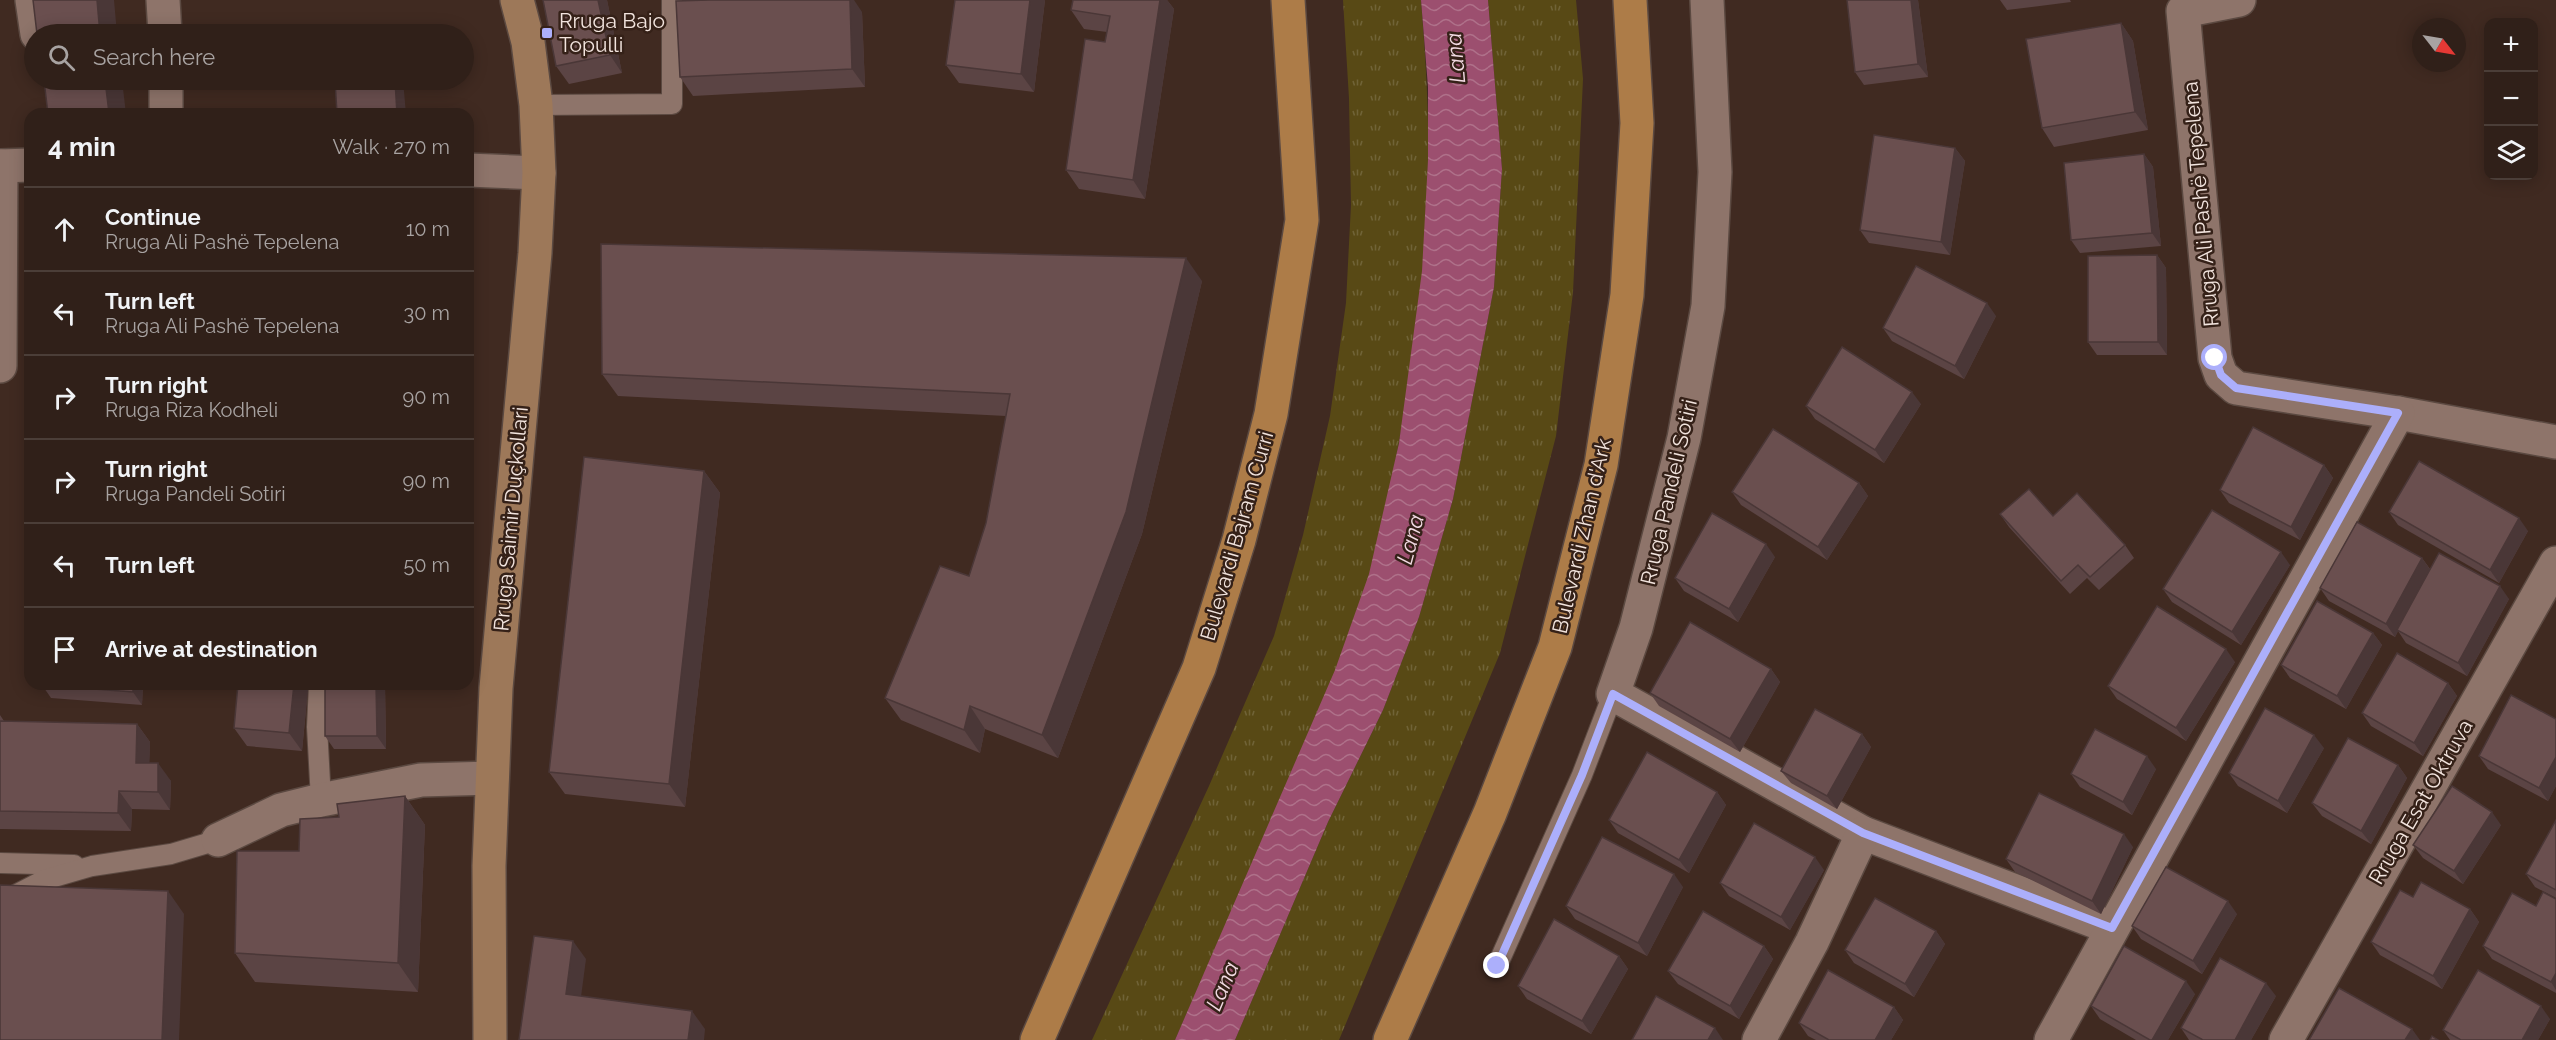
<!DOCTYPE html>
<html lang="en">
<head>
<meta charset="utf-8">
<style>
  body { margin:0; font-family:Raleway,sans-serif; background:#3c2d26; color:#f1f3f6 }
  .controls { position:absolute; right:18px; top:18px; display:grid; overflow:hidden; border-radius:12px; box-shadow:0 3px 15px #0003 }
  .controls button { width:54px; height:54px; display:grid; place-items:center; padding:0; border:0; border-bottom:2px solid #4b3e38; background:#302019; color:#f1f3f6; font:30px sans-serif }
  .compass { position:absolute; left:2412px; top:18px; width:54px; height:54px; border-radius:50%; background:#302019; box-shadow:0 3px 15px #0003; rotate:121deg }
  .stop { position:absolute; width:18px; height:18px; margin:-14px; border:4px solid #acaffb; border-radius:50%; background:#fff }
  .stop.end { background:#acaffb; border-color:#fff; box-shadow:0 2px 6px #0008 }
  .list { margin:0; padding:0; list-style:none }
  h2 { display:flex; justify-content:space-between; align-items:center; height:78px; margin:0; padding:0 24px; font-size:26px }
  h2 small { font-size:20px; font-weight:400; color:#a8a3a2 }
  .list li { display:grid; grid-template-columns:39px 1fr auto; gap:18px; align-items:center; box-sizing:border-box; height:84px; padding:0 24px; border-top:2px solid #4b3e38 }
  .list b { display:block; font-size:22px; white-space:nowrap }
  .list p { margin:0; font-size:20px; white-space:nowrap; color:#a8a3a2 }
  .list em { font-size:20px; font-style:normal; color:#a8a3a2 }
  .icon { flex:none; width:33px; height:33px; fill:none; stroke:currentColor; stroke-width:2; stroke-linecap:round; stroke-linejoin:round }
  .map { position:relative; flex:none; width:2556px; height:1040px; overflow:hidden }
  .search { position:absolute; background:#302019; box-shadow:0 3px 15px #0003; left:24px; top:24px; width:450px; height:66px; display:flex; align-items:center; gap:15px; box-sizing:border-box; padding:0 21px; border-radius:33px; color:#a8a3a2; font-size:22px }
  .panel { position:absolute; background:#302019; box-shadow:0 3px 15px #0003; left:24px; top:108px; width:450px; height:582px; border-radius:18px }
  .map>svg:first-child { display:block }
  .grass { fill:url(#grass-tufts) }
  .water { fill:url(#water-waves) }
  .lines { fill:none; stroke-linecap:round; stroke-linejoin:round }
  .lane-casing { stroke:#5b4941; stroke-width:22 }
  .street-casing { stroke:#5b4941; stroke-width:36 }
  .secondary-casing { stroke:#5b4941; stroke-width:36 }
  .primary-casing { stroke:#5b4941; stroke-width:36 }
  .lane { stroke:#8e746a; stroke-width:20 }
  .street { stroke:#8e746a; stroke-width:33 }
  .secondary { stroke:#9d7859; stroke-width:33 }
  .primary { stroke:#ad7c48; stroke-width:33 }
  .wall { fill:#5b4444 }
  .shaded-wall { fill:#4a3737 }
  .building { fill:#6a4f4f; stroke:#4a3737; stroke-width:1.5 }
  .route { stroke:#acaffb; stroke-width:8 }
  .poi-dot { fill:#acaffb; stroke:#352118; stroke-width:2 }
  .labels { text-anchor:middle; stroke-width:5; stroke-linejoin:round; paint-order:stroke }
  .poi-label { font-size:21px; fill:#f2e4de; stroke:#352118; text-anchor:start }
  .street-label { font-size:21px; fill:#f2e4de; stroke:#352118 }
  .water-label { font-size:22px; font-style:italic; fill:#f2dbe3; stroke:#352118 }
</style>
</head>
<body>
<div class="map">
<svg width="2556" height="1040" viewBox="0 0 2556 1040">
  <defs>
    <pattern id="grass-tufts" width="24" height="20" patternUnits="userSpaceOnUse" patternTransform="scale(1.5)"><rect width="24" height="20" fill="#584915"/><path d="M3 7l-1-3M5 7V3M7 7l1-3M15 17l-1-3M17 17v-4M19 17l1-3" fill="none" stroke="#706337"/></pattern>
    <pattern id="water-waves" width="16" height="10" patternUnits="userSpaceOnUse" patternTransform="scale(1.5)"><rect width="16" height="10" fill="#9c4f6f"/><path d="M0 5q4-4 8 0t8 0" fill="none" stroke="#af718a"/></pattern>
  </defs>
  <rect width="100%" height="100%" fill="#402a21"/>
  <!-- grass -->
  <g class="grass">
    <path d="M1343 0H1421C1425 53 1429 105 1428 158 1427 292 1404 443 1370 572 1351 642 1319 709 1290 775 1252 864 1214 952 1175 1040H1092L1209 786 1274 636 1303 535 1330 416 1346 303 1351 205 1349 98Z"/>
    <path d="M1488 0H1576L1583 79 1573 292 1556 436 1500 653 1339 1040H1235L1328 822 1383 710 1419 617 1453 499 1494 287 1502 169Z"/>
  </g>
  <!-- water -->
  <path class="water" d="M1421 0H1488L1502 169 1494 287 1453 499 1419 617 1383 710 1328 822 1235 1040H1175L1335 670 1369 574 1399 443 1422 271 1428 160V87Z"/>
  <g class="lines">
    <defs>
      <g id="lane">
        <path d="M536 105 672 104V0"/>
        <path d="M319 684 317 727 321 800"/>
        <path d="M0 863 74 865"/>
        <path d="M0 903 44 880 92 866 171 854 218 840"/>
        <path d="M1497 966 1582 775 1613 694"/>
      </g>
      <g id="street">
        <path d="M32 0 37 34"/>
        <path d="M163 0 165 34"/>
        <path d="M1707 0 1715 172 1708 306 1684 438 1636 628 1613 694 1863 833 2112 928"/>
        <path d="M2239 0 2183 11 2215 358 2221 375 2236 388 2398 413 2556 442"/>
        <path d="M166 80V114"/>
        <path d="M0 166 30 165"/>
        <path d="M468 170 539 173"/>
        <path d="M0 366 1 166"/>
        <path d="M218 840 281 810 321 800 421 780 492 778"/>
        <path d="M1759 1040 1812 942 1863 833"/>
        <path d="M2051 1040 2398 413"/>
        <path d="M2286 1040 2556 563"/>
      </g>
      <path id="secondary" d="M490 1040 489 866 496 688 535 253 539 173 536 105 528 42 517 0"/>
      <g id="primary">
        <path d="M1037 1040 1199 668 1239 540 1271 414 1302 220 1288 0"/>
        <path d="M1390 1040 1490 813 1555 647 1601 465 1627 295 1637 123 1630 0"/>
      </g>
    </defs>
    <!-- lane casing -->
    <use href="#lane" class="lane-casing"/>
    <!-- street casing -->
    <use href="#street" class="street-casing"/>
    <!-- secondary casing -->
    <use href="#secondary" class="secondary-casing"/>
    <!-- primary casing -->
    <use href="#primary" class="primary-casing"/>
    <!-- lane -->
    <use href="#lane" class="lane"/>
    <!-- street -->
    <use href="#street" class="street"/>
    <!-- secondary -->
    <use href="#secondary" class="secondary"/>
    <!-- primary -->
    <use href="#primary" class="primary"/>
  </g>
  <!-- wall -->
  <g class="wall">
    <path d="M607 0 622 73 569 84 556 66Z"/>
    <path d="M1045 0 1034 92 959 83 946 65Z"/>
    <path d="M1073 0H1167L1174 9 1145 199 1079 189 1066 170 1105 42 1107 32 1084 29 1071 10Z"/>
    <path d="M1847 0H1918L1928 77 1864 85 1855 72Z"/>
    <path d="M2000 0H2070L2071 2 2007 10Z"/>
    <path d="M862 12 865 87 693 96 680 77Z"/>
    <path d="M2121 23 2133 41 2148 130 2054 147 2042 128Z"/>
    <path d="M1955 148 1965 161 1950 255 1869 243 1860 230Z"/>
    <path d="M2144 154 2153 167 2161 246 2080 253 2071 240Z"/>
    <path d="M2157 255 2166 268 2167 355H2097L2088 342Z"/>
    <path d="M1202 281 1142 534 1058 758 985 729 980 753 901 720 885 698 969 576 986 523 1006 416 618 396 602 374Z"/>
    <path d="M1996 316 1964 379 1892 341 1883 328Z"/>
    <path d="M1921 404 1884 463 1815 419 1806 406Z"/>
    <path d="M2324 465 2333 478 2300 540 2229 503 2220 490Z"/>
    <path d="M704 471 720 493 685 807 565 794 549 772Z"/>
    <path d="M1859 483 1868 496 1827 560 1741 505 1732 492Z"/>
    <path d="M2389 512 2528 531 2499 583 2398 525Z"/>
    <path d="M2000 514 2053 516 2125 545 2134 558 2099 590 2087 578 2070 594 2009 527Z"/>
    <path d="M1775 557 1738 622 1684 591 1675 578Z"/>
    <path d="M2422 558 2430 569 2509 599 2467 676 2406 643 2398 631 2395 637 2329 601 2320 588Z"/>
    <path d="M2290 565 2241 645 2172 602 2163 589Z"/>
    <path d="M2373 633 2382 645 2346 709 2290 678 2281 665Z"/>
    <path d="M2235 662 2186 741 2117 699 2108 686Z"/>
    <path d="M1771 669 1780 682 1740 752 1659 706 1650 693Z"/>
    <path d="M2448 683 2457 696 2423 756 2371 726 2362 713Z"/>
    <path d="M143 684 142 705 51 698 42 685Z"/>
    <path d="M231 684H305L308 689 302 751 247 746 234 728 238 685Z"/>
    <path d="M385 684 386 749H334L325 736Z"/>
    <path d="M0 715 4 721 137 724 150 742 149 763 171 781 170 810 132 809 131 831 0 829Z"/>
    <path d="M2556 719V786L2548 801 2488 769 2479 756Z"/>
    <path d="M1862 734 1871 747 1837 809 1791 783 1781 771Z"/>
    <path d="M2324 748 2287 813 2238 786 2229 773Z"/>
    <path d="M2398 765 2407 778 2371 844 2322 816 2312 803Z"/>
    <path d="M2156 769 2132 815 2080 787 2071 774Z"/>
    <path d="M1717 792 1726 805 1689 873 1618 833 1609 820Z"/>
    <path d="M405 796 425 825 418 992 255 982 235 953 299 851Z"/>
    <path d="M2556 820V898L2535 887 2526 874Z"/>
    <path d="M2501 825 2463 884 2423 858 2413 845Z"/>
    <path d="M2133 847 2101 914 2015 872 2006 859Z"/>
    <path d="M1824 870 1790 930 1729 896 1720 883Z"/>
    <path d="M1683 887 1647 956 1575 919 1566 906Z"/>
    <path d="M2413 897 2470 909 2479 922 2442 989 2380 955 2371 942Z"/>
    <path d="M2556 899V993L2492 959 2483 946 2536 906Z"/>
    <path d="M2237 914 2202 974 2141 939 2132 926Z"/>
    <path d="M1936 931 1945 944 1914 997 1854 963 1845 950Z"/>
    <path d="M1764 946 1773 959 1739 1019 1678 984 1668 971Z"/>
    <path d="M1619 956 1628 969 1591 1034 1527 999 1518 986Z"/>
    <path d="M2195 994 2168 1040H2136L2100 1019 2091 1006Z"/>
    <path d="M2276 996 2251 1040H2189L2181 1028Z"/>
    <path d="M1894 1007 1903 1020 1891 1040H1816L1808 1036 1799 1023Z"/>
    <path d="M2550 1019 2538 1040H2450L2443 1030Z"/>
  </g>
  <!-- shaded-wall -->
  <g class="shaded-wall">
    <path d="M97 0H114L117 34H100Z"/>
    <path d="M598 0H607L622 73 610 55Z"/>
    <path d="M850 0H854L862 12 865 87 852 69Z"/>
    <path d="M1030 0H1045L1034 92 1021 74Z"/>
    <path d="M1160 0H1167L1174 9 1145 199 1133 180Z"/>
    <path d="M1911 0H1918L1928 77 1918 64Z"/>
    <path d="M2121 23 2133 41 2148 130 2135 112Z"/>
    <path d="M105 80H122L126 114H110L109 113Z"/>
    <path d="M395 80H403L406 114H397Z"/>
    <path d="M1955 148 1965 161 1950 255 1941 242Z"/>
    <path d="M2144 154 2153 167 2161 246 2152 233Z"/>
    <path d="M2157 255 2166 268 2167 355 2158 342Z"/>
    <path d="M1186 258 1202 281 1142 534 1058 758 1042 735Z"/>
    <path d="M1987 303 1996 316 1964 379 1955 366Z"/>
    <path d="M1912 392 1921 404 1884 463 1875 450Z"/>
    <path d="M2324 465 2333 478 2300 540 2291 527Z"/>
    <path d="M704 471 720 493 685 807 669 784Z"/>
    <path d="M1859 483 1868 496 1827 560 1818 547Z"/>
    <path d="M2519 518 2528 531 2499 583 2490 570Z"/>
    <path d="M1766 544 1775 557 1738 622 1729 609Z"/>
    <path d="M2281 552 2290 565 2241 645 2232 632Z"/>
    <path d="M2422 558 2431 571 2395 637 2386 624Z"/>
    <path d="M2500 586 2509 599 2467 676 2458 663Z"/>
    <path d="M2373 633 2382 645 2346 709 2337 696Z"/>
    <path d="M2226 649 2235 662 2186 741 2176 728Z"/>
    <path d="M1771 669 1780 682 1740 752 1730 739Z"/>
    <path d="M2448 683 2457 696 2423 756 2414 743Z"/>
    <path d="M133 684H143L142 705 133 692Z"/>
    <path d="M294 684H305L308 689 302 751 289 733Z"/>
    <path d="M376 684H385L386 749 377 736Z"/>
    <path d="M970 706 985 729 980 753 964 730Z"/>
    <path d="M137 724 150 742 149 781 136 763Z"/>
    <path d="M1862 734 1871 747 1837 809 1827 796Z"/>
    <path d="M2314 735 2324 748 2287 813 2278 801Z"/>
    <path d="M2147 756 2156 769 2132 815 2123 802Z"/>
    <path d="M2556 757V786L2548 801 2539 788Z"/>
    <path d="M158 763 171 781 170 810 158 792Z"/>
    <path d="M2398 765 2407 778 2371 844 2361 831Z"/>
    <path d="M119 791 132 809 131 831 118 813Z"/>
    <path d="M1717 792 1726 805 1689 873 1679 860Z"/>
    <path d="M405 796 425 825 418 992 398 963Z"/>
    <path d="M2492 812 2501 825 2463 884 2454 871Z"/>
    <path d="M2124 834 2133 847 2101 914 2092 901Z"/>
    <path d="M1815 857 1824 870 1790 930 1781 917Z"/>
    <path d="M1674 874 1683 887 1647 956 1638 943Z"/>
    <path d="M168 891 184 914 179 1040H162Z"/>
    <path d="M2228 901 2237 914 2202 974 2193 961Z"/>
    <path d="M2470 909 2479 922 2442 989 2433 976Z"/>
    <path d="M1936 931 1945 944 1914 997 1905 984Z"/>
    <path d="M573 941 586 959 579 1012 566 994Z"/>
    <path d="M1764 946 1773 959 1739 1019 1730 1006Z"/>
    <path d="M1619 956 1628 969 1591 1034 1582 1021Z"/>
    <path d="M2556 973V990L2551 982Z"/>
    <path d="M2186 981 2195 994 2168 1040H2152Z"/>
    <path d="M2266 983 2276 996 2251 1040H2235Z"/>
    <path d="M2541 1006 2550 1019 2538 1040H2522Z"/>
    <path d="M1894 1007 1903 1020 1891 1040H1875Z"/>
    <path d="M692 1011 705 1029 704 1040H688Z"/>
    <path d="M1715 1028 1723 1040H1708Z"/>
    <path d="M2412 1029 2420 1040H2405Z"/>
  </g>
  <!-- building -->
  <g class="building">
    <path d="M33 0H97L100 34H37Z"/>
    <path d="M543 0H598L610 55 556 66Z"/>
    <path d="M709 0H850L852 69 680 77 676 1Z"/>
    <path d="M955 0H1030L1021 74 946 65Z"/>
    <path d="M1073 0H1160L1133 180 1066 170 1085 39 1105 42 1110 16 1071 10Z"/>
    <path d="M1847 0H1911L1918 64 1855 72Z"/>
    <path d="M2121 23 2135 112 2042 128 2026 39Z"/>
    <path d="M44 80H105L109 113 86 114H48Z"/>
    <path d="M335 80H395L397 114H337Z"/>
    <path d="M1874 135 1955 148 1941 242 1860 230Z"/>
    <path d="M2144 154 2152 233 2071 240 2064 163Z"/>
    <path d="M601 244 1186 258 1126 512 1042 735 970 706 964 730 885 698 940 566 969 576 986 523 1010 394 602 374Z"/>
    <path d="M2157 255 2158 342H2088V256Z"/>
    <path d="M1916 266 1987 303 1955 366 1883 328Z"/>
    <path d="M1842 347 1912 392 1875 450 1806 406Z"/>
    <path d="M2253 427 2324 465 2291 527 2220 490Z"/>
    <path d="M1773 429 1859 483 1818 547 1732 492Z"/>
    <path d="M584 457 704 471 669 784 549 772Z"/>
    <path d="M2419 461 2519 518 2490 570 2389 512Z"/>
    <path d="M2029 489 2053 516 2077 493 2125 545 2090 577 2078 565 2061 581 2000 514Z"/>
    <path d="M2212 510 2281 552 2232 632 2163 589Z"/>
    <path d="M1712 513 1766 544 1729 609 1675 578Z"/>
    <path d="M2357 522 2422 558 2386 624 2320 588Z"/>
    <path d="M2439 553 2500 586 2458 663 2397 630Z"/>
    <path d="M2317 601 2373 633 2337 696 2281 665Z"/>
    <path d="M2157 606 2226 649 2176 728 2108 686Z"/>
    <path d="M1690 622 1771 669 1730 739 1650 693Z"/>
    <path d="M2397 653 2448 683 2414 743 2362 713Z"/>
    <path d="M42 684H133V692L42 685Z"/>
    <path d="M238 684H294L289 733 234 728Z"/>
    <path d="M325 684H376L377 736H325Z"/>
    <path d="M2511 695 2556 719V757L2539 788 2479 756Z"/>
    <path d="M2265 708 2314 735 2278 801 2229 773Z"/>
    <path d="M1815 709 1862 734 1827 796 1781 771Z"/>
    <path d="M0 721 137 724 136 763H158V792L119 791 118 813 0 811Z"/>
    <path d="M2095 729 2147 756 2123 802 2071 774Z"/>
    <path d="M2348 738 2398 765 2361 831 2312 803Z"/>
    <path d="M1647 752 1717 792 1679 860 1609 820Z"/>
    <path d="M2452 786 2492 812 2454 871 2413 845Z"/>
    <path d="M2039 793 2124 834 2092 901 2006 859Z"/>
    <path d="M405 796 398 963 235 953 237 851H299L300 819 339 817 337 804Z"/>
    <path d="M2556 820V890L2526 874Z"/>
    <path d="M1754 823 1815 857 1781 917 1720 883Z"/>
    <path d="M1602 837 1674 874 1638 943 1566 906Z"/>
    <path d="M2166 867 2228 901 2193 961 2132 926Z"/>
    <path d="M2421 882 2470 909 2433 976 2371 942 2400 890 2413 897Z"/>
    <path d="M0 885 168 891 162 1040H0Z"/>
    <path d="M2543 892 2556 899V973L2551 982 2483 946 2512 893 2536 906Z"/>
    <path d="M1875 898 1936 931 1905 984 1845 950Z"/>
    <path d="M1703 911 1764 946 1730 1006 1668 971Z"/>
    <path d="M1554 919 1619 956 1582 1021 1518 986Z"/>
    <path d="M534 936 573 941 566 994 692 1011 688 1040H519Z"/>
    <path d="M2124 946 2186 981 2152 1040H2150L2091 1006Z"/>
    <path d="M2220 958 2266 983 2235 1040H2203L2181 1028Z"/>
    <path d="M1828 970 1894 1007 1875 1040H1829L1799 1023Z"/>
    <path d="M2478 970 2541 1006 2522 1040H2461L2443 1030Z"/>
    <path d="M2339 988 2412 1029 2405 1040H2309Z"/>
    <path d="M1656 996 1715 1028 1708 1040H1632Z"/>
    <path d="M2432 1036 2438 1040H2430Z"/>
  </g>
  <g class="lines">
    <!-- route -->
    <path class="route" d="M1497 966 1582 775 1613 694 1863 833 2112 928 2398 413 2236 388 2221 375 2215 358"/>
  </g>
  <!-- markers -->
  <rect class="poi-dot" x="541" y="27" width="12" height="12" rx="3"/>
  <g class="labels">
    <!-- poi labels -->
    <g class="poi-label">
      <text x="559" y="28">Rruga Bajo<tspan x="559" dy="24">Topulli</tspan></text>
    </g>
    <!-- street labels -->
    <g class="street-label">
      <text transform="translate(2201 204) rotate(-95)" y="7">Rruga Ali Pashë Tepelena</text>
      <text transform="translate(1669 492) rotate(-77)" y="7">Rruga Pandeli Sotiri</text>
      <text transform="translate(511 519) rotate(-85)" y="7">Rruga Saimir Duçkollari</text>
      <text transform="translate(1237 536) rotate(-74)" y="7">Bulevardi Bajram Curri</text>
      <text transform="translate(1582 536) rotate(-77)" y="7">Bulevardi Zhan d'Ark</text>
      <text transform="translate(2421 802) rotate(-60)" y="7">Rruga Esat Oktruva</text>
    </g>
    <!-- water labels -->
    <g class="water-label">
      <text transform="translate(1455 58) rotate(-95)" y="8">Lana</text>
      <text transform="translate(1410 539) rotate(-75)" y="8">Lana</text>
      <text transform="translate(1222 986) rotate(-67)" y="8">Lana</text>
    </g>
  </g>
</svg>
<div class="controls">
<button>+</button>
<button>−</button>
<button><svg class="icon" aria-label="layers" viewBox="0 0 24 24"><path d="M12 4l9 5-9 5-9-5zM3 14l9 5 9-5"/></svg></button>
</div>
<svg class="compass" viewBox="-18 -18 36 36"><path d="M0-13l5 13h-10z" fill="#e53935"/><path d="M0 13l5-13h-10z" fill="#a8a3a2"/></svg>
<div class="stop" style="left:2215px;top:358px"></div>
<div class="stop end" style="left:1497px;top:966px"></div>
<div class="search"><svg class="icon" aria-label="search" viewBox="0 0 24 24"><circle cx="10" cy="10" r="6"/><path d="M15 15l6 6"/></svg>Search here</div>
<section class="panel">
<h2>4 min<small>Walk · 270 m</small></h2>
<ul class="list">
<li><svg class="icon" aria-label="ahead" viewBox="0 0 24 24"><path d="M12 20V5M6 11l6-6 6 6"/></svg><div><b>Continue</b><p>Rruga Ali Pashë Tepelena</p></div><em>10 m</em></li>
<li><svg class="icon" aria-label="left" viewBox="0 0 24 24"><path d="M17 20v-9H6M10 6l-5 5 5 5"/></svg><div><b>Turn left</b><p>Rruga Ali Pashë Tepelena</p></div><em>30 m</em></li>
<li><svg class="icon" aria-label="right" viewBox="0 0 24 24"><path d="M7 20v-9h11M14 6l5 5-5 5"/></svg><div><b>Turn right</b><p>Rruga Riza Kodheli</p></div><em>90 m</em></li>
<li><svg class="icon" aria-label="right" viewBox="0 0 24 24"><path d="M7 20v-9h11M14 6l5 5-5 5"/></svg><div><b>Turn right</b><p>Rruga Pandeli Sotiri</p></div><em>90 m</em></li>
<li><svg class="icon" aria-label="left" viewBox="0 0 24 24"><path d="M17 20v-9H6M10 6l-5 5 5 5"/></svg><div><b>Turn left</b></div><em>50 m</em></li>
<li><svg class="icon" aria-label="arrive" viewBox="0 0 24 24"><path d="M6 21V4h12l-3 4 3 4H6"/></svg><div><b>Arrive at destination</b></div></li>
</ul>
</section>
</div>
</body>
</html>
